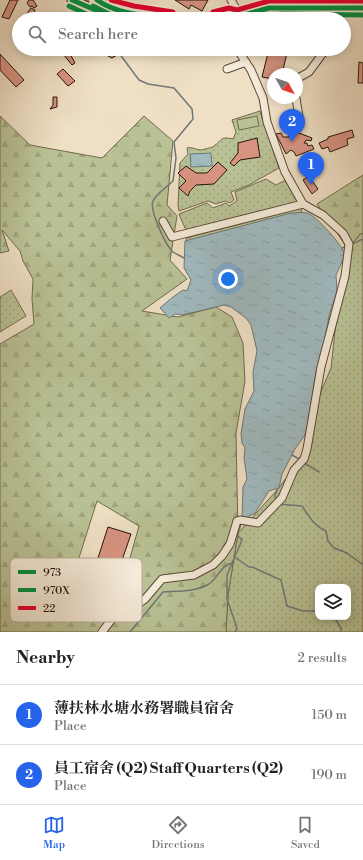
<!DOCTYPE html>
<html lang="en">
<head>
<meta charset="utf-8">
<style>
  body { margin:0; font-family:"Libre Bodoni","Noto Serif TC",serif; background:#f6f6f6; color:#222 }
  .controls { position:absolute; right:12px; bottom:12px; display:grid; overflow:hidden; border-radius:8px; box-shadow:0 2px 10px #0003 }
  .controls button { width:36px; height:36px; display:grid; place-items:center; padding:0; border:0; border-bottom:1px solid #e0e0e0; background:#fff; color:#222; font:20px sans-serif }
  .compass { position:absolute; left:267px; top:68px; width:36px; height:36px; border-radius:50%; background:#fff; box-shadow:0 2px 10px #0003; rotate:130deg }
  .you { position:absolute; left:228px; top:279px; width:14px; height:14px; margin:-10px; border:3px solid #fff; border-radius:50%; background:#1a73e8; box-shadow:0 0 0 6px #1a73e833 }
  .badge { display:grid; place-items:center; width:26px; height:26px; border-radius:50%; background:#2563eb; color:#fff; font-size:13px; font-weight:700 }
  .pin { position:absolute; translate:-50% -33px; filter:drop-shadow(0 1px 2px #0008) }
  .pin::after { content:''; position:absolute; top:21px; width:14px; height:12px; background:inherit; clip-path:polygon(0 0,100% 0,50% 100%) }
  .list { margin:0; padding:0; list-style:none }
  h2 { display:flex; justify-content:space-between; align-items:center; height:52px; margin:0; padding:0 16px; font-size:17px }
  h2 small { font-size:13px; font-weight:400; color:#767676 }
  .list li { display:grid; grid-template-columns:26px 1fr auto; gap:12px; align-items:center; box-sizing:border-box; height:60px; padding:0 16px; border-top:1px solid #e0e0e0 }
  .list b { display:block; font-size:15px; white-space:nowrap }
  .list p { margin:0; font-size:13px; white-space:nowrap; color:#767676 }
  .list em { font-size:13px; font-style:normal; color:#767676 }
  .icon { flex:none; width:22px; height:22px; fill:none; stroke:currentColor; stroke-width:2; stroke-linecap:round; stroke-linejoin:round }
  .map { position:relative; flex:none; width:363px; height:632px; overflow:hidden }
  .search { position:absolute; background:#fff; box-shadow:0 2px 10px #0003; left:12px; right:12px; top:12px; height:44px; display:flex; align-items:center; gap:10px; box-sizing:border-box; padding:0 14px; border-radius:22px; color:#767676; font-size:15px }
  .sheet { height:172px; background:#fff }
  nav { display:flex; justify-content:space-around; align-items:center; box-sizing:border-box; height:56px; border-top:1px solid #e0e0e0; background:#fff; font-size:11px; color:#767676 }
  nav a { display:grid; justify-items:center; gap:2px }
  nav .on { color:#2563eb }
  .map>svg:first-child { display:block }
  .green { fill:url(#green-dots); stroke:#706a4e; fill-rule:evenodd }
  .forest { fill:url(#forest-firs); stroke:#706a4e; fill-rule:evenodd }
  .pitch { fill:#b9c295; stroke:#706a4e }
  .water { fill:url(#water-ripples); stroke:#6f7776 }
  .lines { fill:none; stroke-linecap:round; stroke-linejoin:round }
  .stream { stroke:#6f7776; stroke-width:1.5 }
  .building { fill:#d89482; stroke:#261208 }
  .minor-casing { stroke:#584637; stroke-width:9 }
  .major-casing { stroke:#261208; stroke-width:11 }
  .minor { stroke:#f5ebd9; stroke-width:7 }
  .major { stroke:#efe0c5; stroke-width:9 }
  .bus-1-casing { stroke:#f5ebd9; stroke-width:8 }
  .bus-2-casing { stroke:#f5ebd9; stroke-width:8 }
  .bus-3-casing { stroke:#f5ebd9; stroke-width:8 }
  .bus-1 { stroke:#009140; stroke-width:5 }
  .bus-2 { stroke:#009140; stroke-width:5 }
  .bus-3 { stroke:#e4002b; stroke-width:5 }
  .key { fill:#f5ebd9; stroke:#b7aa9a; stroke-width:1 }
  .key-label { font-size:11px; fill:#261208 }
</style>
</head>
<body>
<div class="map">
<svg width="363" height="632" viewBox="0 0 363 632">
  <defs>
    <pattern id="green-dots" width="8" height="8" patternUnits="userSpaceOnUse"><rect width="8" height="8" fill="#b9c295"/><path d="M2 2h.1M6 6h.1" fill="none" stroke="#9fa67f" stroke-width="1.8" stroke-linecap="round"/></pattern>
    <pattern id="forest-firs" width="22" height="20" patternUnits="userSpaceOnUse"><rect width="22" height="20" fill="#b9c295"/><path d="M5 1l3.5 6h-7zM16 11l3.5 6h-7z" fill="#9fa67f"/></pattern>
    <pattern id="water-ripples" width="26" height="14" patternUnits="userSpaceOnUse"><rect width="26" height="14" fill="#a0bac0"/><path d="M2 4q2-2 4 0t4 0M15 11q2-2 4 0t4 0" fill="none" stroke="#8a9fa4"/></pattern>
  </defs>
  <rect width="100%" height="100%" fill="#efe0c5"/>
  <filter id="stains"><feTurbulence type="fractalNoise" baseFrequency=".005" numOctaves="4"/><feColorMatrix values="0 0 0 0 .2 0 0 0 0 .09 0 0 0 0 .02 0 0 0 .5 -.17"/></filter>
  <radialGradient id="worn" r=".72"><stop offset=".6" stop-color="#630" stop-opacity="0"/><stop offset="1" stop-color="#630" stop-opacity=".3"/></radialGradient>
  <!-- green -->
  <g class="green">
    <path d="M260 111 279 168 249 185 231 192 234 200 230 203 225 201 216 204 208 201 179 211 178 205 180 163 188 154 187 148C193 146 198 152 205 149 208 148 212 148 214 146 223 140 219 136 233 139L236 132 232 120Z"/>
    <path d="M266 179 276 185 286 180 298 202 188 230 185 228 179 214 207 203 213 208 226 203 229 206 237 201 235 192Z"/>
    <path d="M301 208 302 213 187 243 186 238Z"/>
    <path d="M363 233V632H226L228 595 238 533 278 489 303 455 311 415 331 368 336 322 348 249 360 234ZM318 587H348V617H318Z"/>
    <path d="M11 290 26 316 0 332V297Z"/>
  </g>
  <!-- forest -->
  <g class="forest">
    <path d="M0 116 30 145 102 158 144 116 173 141 167 205 177 216 170 260 187 279 142 311 178 317 216 307 232 317 243 343 245 381 236 433 238 533 228 595 226 632H0V344L34 324 32 299 33 279 23 261 20 251 2 230 9 251 0 253ZM97 501 139 526 126 572 118 578 77 564Z"/>
    <path d="M363 175V233L360 234 348 249 317 204Z"/>
  </g>
  <!-- pitch -->
  <path class="pitch" d="M257 116 259 126 239 130 237 120Z"/>
  <!-- water -->
  <g class="water">
    <path d="M211 153 212 166 191 167 190 154Z"/>
    <path d="M291 213C296 213 302 212 307 213 316 215 344 247 345 255L336 275 337 291 329 316 323 349 316 372 307 428 305 435 295 449 282 474 279 488 269 491 255 513 244 519 242 518 243 487 247 479 244 458 245 448 242 443 241 434 245 409 254 391 253 372 257 351 251 325 246 318 231 307 224 305 182 315 175 314 169 318 160 308C168 301 175 295 183 290L187 291 191 280 184 268 185 241Z"/>
  </g>
  <g class="lines">
    <!-- stream -->
    <g class="stream">
      <path d="M116 49 139 80 148 84 174 88 192 109 193 119 174 142 176 158 173 181C167 187 157 193 153 201 149 210 166 246 173 252 176 254 181 256 184 258"/>
      <path d="M352 244 363 239"/>
      <path d="M342 248 347 246"/>
      <path d="M292 455 299 459"/>
      <path d="M306 464 319 472"/>
      <path d="M276 501 275 495 277 490"/>
      <path d="M278 504 302 506C309 516 313 525 326 531L328 541 334 548 347 553 363 565"/>
      <path d="M236 558 249 567H252L281 580 287 606 303 611H318"/>
      <path d="M334 617 341 628V632"/>
      <path d="M130 632 163 592C178 591 196 592 209 584 218 578 221 565 232 563"/>
      <path d="M235 632 237 628 227 599V575L242 540 237 535 242 522"/>
    </g>
  </g>
  <!-- building -->
  <g class="building">
    <path d="M10 0H18L9 19 2 17Z"/>
    <path d="M29 0H33L37 6 34 8 32 6 30 7 27 3Z"/>
    <path d="M175 0H208L202 11 191 5 189 9Z"/>
    <path d="M31 8 35 10 33 17 26 15Z"/>
    <path d="M59 49H64L70 54 75 63 72 65Z"/>
    <path d="M106 49H112L117 55 112 58 108 56 111 53 109 50 104 55 102 52Z"/>
    <path d="M269 49H288L282 74H273V79L262 77Z"/>
    <path d="M0 54 24 80 16 87 0 70Z"/>
    <path d="M359 62 363 63V83H358Z"/>
    <path d="M63 69 75 81 68 86 57 74Z"/>
    <path d="M53 97H57V107L50 109 53 105Z"/>
    <path d="M286 128 312 138 311 141 306 140 304 143H307L308 146 312 145 314 149 296 156 294 152 291 150 286 154 276 134 281 133 283 137H289L288 133 284 131Z"/>
    <path d="M352 130 354 137 347 139 348 145 330 152 328 147 322 149 319 143 328 139V137Z"/>
    <path d="M257 138 260 157 240 160 234 166 230 163 238 153V143Z"/>
    <path d="M218 162 227 170 214 184 196 185 190 191 188 196 179 188 186 181 178 173 186 166 196 173H207Z"/>
    <path d="M309 176 318 189 312 194 303 180Z"/>
    <path d="M108 527 131 534 119 569 97 561Z"/>
  </g>
  <g class="lines">
    <defs>
      <g id="minor">
        <path d="M231 0 240 15"/>
        <path d="M338 19 339 8"/>
        <path d="M227 69 246 62"/>
        <path d="M297 85 298 78 309 72 326 49"/>
        <path d="M296 98 300 123"/>
        <path d="M163 221 172 237 303 204"/>
        <path d="M102 632 115 615 132 608 145 599 162 579 194 575 213 565 222 556 230 544 237 521 240 520 258 523 282 498 294 470 304 459 307 449 321 367 345 276 349 244 343 233 323 215 303 204 285 172 267 122 263 98 251 70 237 49"/>
      </g>
      <g id="major">
        <path d="M72 0 103 14 125 19"/>
        <path d="M93 0 117 9 172 19"/>
        <path d="M215 19 230 15 237 17"/>
        <path d="M234 19C252 2 337 8 363 8"/>
      </g>
    </defs>
    <!-- minor casing -->
    <use href="#minor" class="minor-casing"/>
    <!-- major casing -->
    <use href="#major" class="major-casing"/>
    <!-- minor -->
    <use href="#minor" class="minor"/>
    <!-- major -->
    <use href="#major" class="major"/>
    <defs>
      <g id="bus-1">
        <path d="M72 0 112 17"/>
        <path d="M97 0C118 15 147 15 172 19"/>
        <path d="M215 19 230 15 237 17 269 8H363"/>
      </g>
      <g id="bus-2">
        <path d="M69 6 97 19"/>
        <path d="M93 6 109 14 126 19"/>
        <path d="M256 19 270 15 283 14 363 15"/>
      </g>
      <g id="bus-3">
        <path d="M111 0 134 6 173 12"/>
        <path d="M213 12 229 8 237 10 269 1H363"/>
      </g>
    </defs>
    <!-- bus-1 casing -->
    <use href="#bus-1" class="bus-1-casing"/>
    <!-- bus-2 casing -->
    <use href="#bus-2" class="bus-2-casing"/>
    <!-- bus-3 casing -->
    <use href="#bus-3" class="bus-3-casing"/>
    <!-- bus-1 -->
    <use href="#bus-1" class="bus-1"/>
    <!-- bus-2 -->
    <use href="#bus-2" class="bus-2"/>
    <!-- bus-3 -->
    <use href="#bus-3" class="bus-3"/>
  </g>
  <!-- legend -->
  <rect x="10" y="558" width="132" height="64" rx="6" class="key"/>
  <rect x="18" y="570" width="18" height="4" fill="#009140"/>
  <rect x="18" y="588" width="18" height="4" fill="#009140"/>
  <rect x="18" y="606" width="18" height="4" fill="#e4002b"/>
  <g class="key-label">
    <text x="43" y="576">973</text>
    <text x="43" y="594">970X</text>
    <text x="43" y="612">22</text>
  </g>
  <rect width="100%" height="100%" filter="url(#stains)"/>
  <rect width="100%" height="100%" fill="url(#worn)"/>
</svg>
<div class="controls">
<button><svg class="icon" aria-label="layers" viewBox="0 0 24 24"><path d="M12 4l9 5-9 5-9-5zM3 14l9 5 9-5"/></svg></button>
</div>
<svg class="compass" viewBox="-18 -18 36 36"><path d="M0-13l5 13h-10z" fill="#e53935"/><path d="M0 13l5-13h-10z" fill="#767676"/></svg>
<div class="you"></div>
<div class="pin badge" style="left:311px;top:185px">1</div>
<div class="pin badge" style="left:292px;top:142px">2</div>
<div class="search"><svg class="icon" aria-label="search" viewBox="0 0 24 24"><circle cx="10" cy="10" r="6"/><path d="M15 15l6 6"/></svg>Search here</div>
</div>
<section class="sheet">
<h2>Nearby<small>2 results</small></h2>
<ul class="list">
<li><span class="badge">1</span><div><b>薄扶林水塘水務署職員宿舍</b><p>Place</p></div><em>150 m</em></li>
<li><span class="badge">2</span><div><b>員工宿舍 (Q2) Staff Quarters (Q2)</b><p>Place</p></div><em>190 m</em></li>
</ul>
</section>
<nav>
<a class="on"><svg class="icon" aria-label="map" viewBox="0 0 24 24"><path d="M3 6l6-2 6 2 6-2v14l-6 2-6-2-6 2zM9 4v14M15 6v14"/></svg>Map</a>
<a><svg class="icon" aria-label="directions" viewBox="0 0 24 24"><path d="M12 3l9 9-9 9-9-9zM9 14v-3h6M13 9l2 2-2 2"/></svg>Directions</a>
<a><svg class="icon" aria-label="saved" viewBox="0 0 24 24"><path d="M7 4h10v16l-5-4-5 4z"/></svg>Saved</a>
</nav>
</body>
</html>
